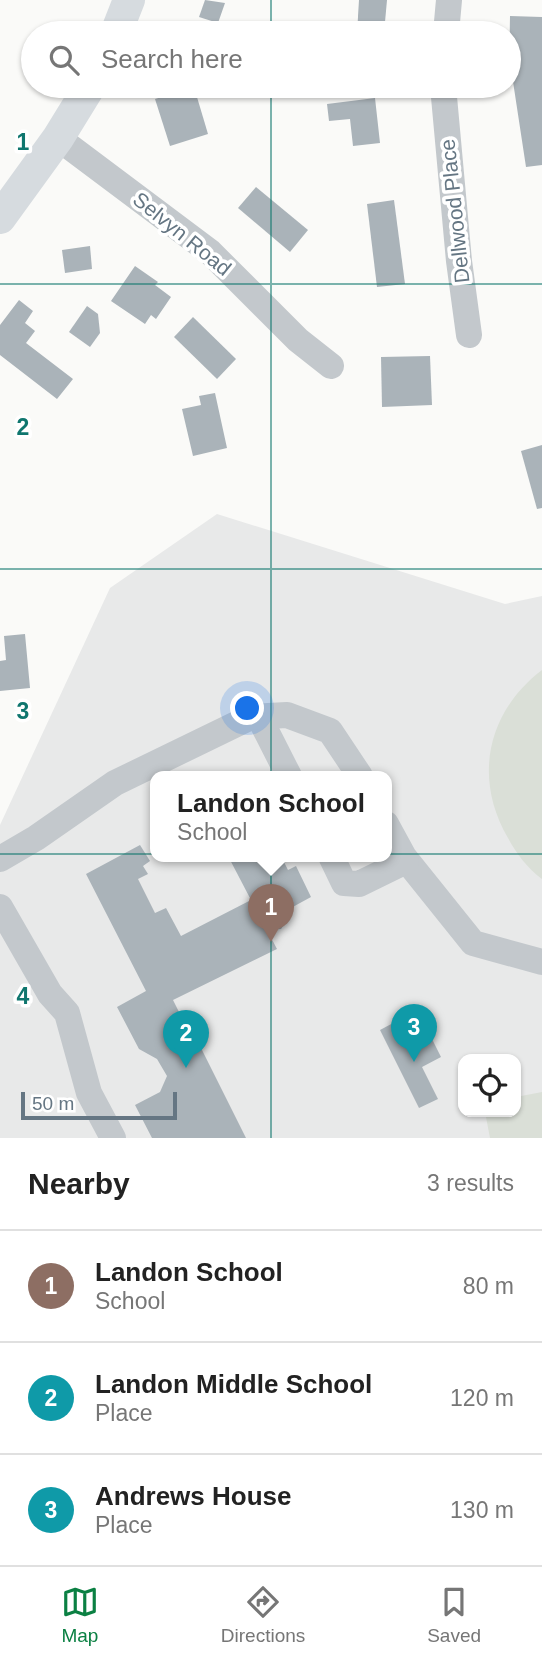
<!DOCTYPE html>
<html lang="en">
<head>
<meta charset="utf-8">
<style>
  body { margin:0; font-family:Helvetica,sans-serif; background:#f6f6f6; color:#222 }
  .controls { position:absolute; right:21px; bottom:21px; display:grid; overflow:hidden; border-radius:14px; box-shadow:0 2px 5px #0004 }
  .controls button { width:63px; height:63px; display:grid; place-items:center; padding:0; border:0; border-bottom:2px solid #e0e0e0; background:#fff; color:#222; font:35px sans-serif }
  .scale { position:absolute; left:21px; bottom:18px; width:156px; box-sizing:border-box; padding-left:7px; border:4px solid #657683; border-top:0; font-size:19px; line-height:24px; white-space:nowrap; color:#657683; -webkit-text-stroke:5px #fff; paint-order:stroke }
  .you { position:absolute; left:248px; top:709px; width:24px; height:24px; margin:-18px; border:5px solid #fff; border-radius:50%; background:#1a73e8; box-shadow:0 0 0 10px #1a73e833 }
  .badge { display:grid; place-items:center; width:46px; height:46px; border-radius:50%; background:#0b8043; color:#fff; font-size:23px; font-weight:700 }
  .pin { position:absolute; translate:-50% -58px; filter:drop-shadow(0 2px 4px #0008) }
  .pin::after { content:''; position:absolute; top:37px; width:24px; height:21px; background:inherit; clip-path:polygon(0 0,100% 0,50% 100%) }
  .popup { position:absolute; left:150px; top:771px; width:242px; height:91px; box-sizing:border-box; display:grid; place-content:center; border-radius:14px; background:#fff; filter:drop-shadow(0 2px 5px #0005); font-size:23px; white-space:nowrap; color:#767676 }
  .popup b { font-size:26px; color:#222 }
  .popup::after { content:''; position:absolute; left:50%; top:100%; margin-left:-14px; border:14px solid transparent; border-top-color:#fff }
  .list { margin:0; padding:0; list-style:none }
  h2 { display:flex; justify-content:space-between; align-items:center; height:91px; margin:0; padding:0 28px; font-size:30px }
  h2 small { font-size:23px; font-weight:400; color:#767676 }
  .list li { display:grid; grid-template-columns:46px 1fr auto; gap:21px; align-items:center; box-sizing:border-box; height:112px; padding:0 28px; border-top:2px solid #e0e0e0 }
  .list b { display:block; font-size:26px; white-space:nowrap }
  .list p { margin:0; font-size:23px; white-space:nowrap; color:#767676 }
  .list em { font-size:23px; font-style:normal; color:#767676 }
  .icon { flex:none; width:38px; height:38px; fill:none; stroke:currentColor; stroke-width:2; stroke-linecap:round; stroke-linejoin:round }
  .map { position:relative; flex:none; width:542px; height:1138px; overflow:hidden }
  .search { position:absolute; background:#fff; box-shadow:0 2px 5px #0004; left:21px; right:21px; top:21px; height:77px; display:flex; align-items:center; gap:18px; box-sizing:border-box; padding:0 24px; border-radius:38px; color:#767676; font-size:26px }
  .sheet { height:427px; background:#fff }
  nav { display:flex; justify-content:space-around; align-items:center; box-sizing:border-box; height:98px; border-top:2px solid #e0e0e0; background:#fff; font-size:19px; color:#767676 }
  nav a { display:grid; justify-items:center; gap:4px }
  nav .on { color:#0b8043 }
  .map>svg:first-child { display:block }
  .built { fill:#e8e9e9; fill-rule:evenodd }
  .green { fill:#dadfd7 }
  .building { fill:#aab3b9 }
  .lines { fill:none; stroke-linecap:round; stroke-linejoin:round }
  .minor { stroke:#c3c8cc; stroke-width:26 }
  .major { stroke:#d6dbdf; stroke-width:32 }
  .grid { fill:none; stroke:#0f766e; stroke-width:2; stroke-opacity:0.55 }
  .labels { text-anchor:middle; stroke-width:7; stroke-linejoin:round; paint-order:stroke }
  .street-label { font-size:21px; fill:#657683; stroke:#fff }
  .grid-label { font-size:23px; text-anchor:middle; font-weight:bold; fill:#0f766e; stroke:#fff; stroke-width:7; stroke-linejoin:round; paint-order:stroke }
</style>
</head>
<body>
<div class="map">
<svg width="542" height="1138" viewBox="0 0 542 1138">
  <rect width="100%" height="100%" fill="#fafaf8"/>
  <!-- built -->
  <path class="built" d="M217 514 505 604 542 596V1138H0V825L110 588ZM156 776H386V856H156ZM463 1059H516V1112H463Z"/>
  <!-- green -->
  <g class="green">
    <path d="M542 670V879C528 869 516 853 508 838 473 778 487 712 542 670Z"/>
    <path d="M542 1092V1138H490L485 1112H516V1097Z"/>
  </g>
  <!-- building -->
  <g class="building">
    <path d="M205 0 225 3 218 23 199 17Z"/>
    <path d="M359 0H387L384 33H357Z"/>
    <path d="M510 16 542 17V165L526 167 512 75H509Z"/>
    <path d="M194 87 208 134 170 146 155 99Z"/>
    <path d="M375 98 380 143 353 146 350 119 329 121 327 104Z"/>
    <path d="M256 187 308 230 290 252 238 208Z"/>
    <path d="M394 200 405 284 377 287 367 204Z"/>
    <path d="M90 246 92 269 65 273 62 250Z"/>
    <path d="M135 266 158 282 155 285 171 297 156 319 151 315 145 324 111 301Z"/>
    <path d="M19 300 33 311 25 323 35 331 26 343 73 379 57 399 0 355V325Z"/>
    <path d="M87 306 98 314 100 333 90 347 69 332Z"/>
    <path d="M193 317 236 359 217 379 174 337Z"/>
    <path d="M430 356 432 405 382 407 381 357Z"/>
    <path d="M215 393 227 448 193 456 182 409 201 405 199 396Z"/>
    <path d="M542 445V508L537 509 521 451Z"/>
    <path d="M25 634 30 688 0 691V661L6 660 4 636Z"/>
    <path d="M140 845 150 861 143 866 148 874 138 879 155 913 166 908 181 936 251 900 228 856H281L288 870 296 866 311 897 289 909 291 914 281 929 267 930 277 949 173 1000 197 1048H201L246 1138H152L135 1105 160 1092 167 1076 157 1059 139 1049 117 1007 146 991 86 874Z"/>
    <path d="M410 1014 417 1027 424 1023 441 1057 422 1067 438 1099 419 1108 380 1030Z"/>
  </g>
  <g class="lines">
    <!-- minor -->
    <g class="minor">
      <path d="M446 33 449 0"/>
      <path d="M443 86 459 261 469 335"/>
      <path d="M58 138 210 252 298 340 331 366"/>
      <path d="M259 717 289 776"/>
      <path d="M386 824 404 857 473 943 542 962"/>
      <path d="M331 856 344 883 359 884 406 861"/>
      <path d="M0 859 36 838 115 783 251 717 287 715 330 731 360 776"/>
      <path d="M0 907 50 994 67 1013 89 1093 113 1138"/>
    </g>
    <!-- major -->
    <g class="major">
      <path d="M116 33 129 0"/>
      <path d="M0 218 58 138 90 86"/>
    </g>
  </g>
  <!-- grid -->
  <path class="grid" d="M271 0V33M271 86V1138M0 284H542M0 569H542M0 854H542"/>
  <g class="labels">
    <!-- street labels -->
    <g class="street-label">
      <text transform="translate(455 211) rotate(-96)" y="7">Dellwood Place</text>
      <text transform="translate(182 234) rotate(39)" y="7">Selvyn Road</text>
    </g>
  </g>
  <g class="grid-label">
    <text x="23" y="150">1</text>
    <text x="23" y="435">2</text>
    <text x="23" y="719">3</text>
    <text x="23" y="1004">4</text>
  </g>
</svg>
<div class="controls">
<button><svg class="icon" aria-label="locate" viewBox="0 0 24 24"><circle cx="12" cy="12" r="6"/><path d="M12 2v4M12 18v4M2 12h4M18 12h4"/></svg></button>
</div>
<div class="scale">50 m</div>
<div class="you"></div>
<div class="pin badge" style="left:271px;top:942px;background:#8d6e63">1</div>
<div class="popup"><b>Landon School</b>School</div>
<div class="pin badge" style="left:186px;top:1068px;background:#0f9aa8">2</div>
<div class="pin badge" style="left:414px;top:1062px;background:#0f9aa8">3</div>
<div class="search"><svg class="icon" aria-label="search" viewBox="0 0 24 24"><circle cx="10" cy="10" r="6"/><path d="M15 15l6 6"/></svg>Search here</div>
</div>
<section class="sheet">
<h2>Nearby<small>3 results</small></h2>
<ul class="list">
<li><span class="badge" style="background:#8d6e63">1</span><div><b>Landon School</b><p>School</p></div><em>80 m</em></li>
<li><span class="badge" style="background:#0f9aa8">2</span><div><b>Landon Middle School</b><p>Place</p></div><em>120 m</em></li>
<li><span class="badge" style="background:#0f9aa8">3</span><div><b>Andrews House</b><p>Place</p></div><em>130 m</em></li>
</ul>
</section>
<nav>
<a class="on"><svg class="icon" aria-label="map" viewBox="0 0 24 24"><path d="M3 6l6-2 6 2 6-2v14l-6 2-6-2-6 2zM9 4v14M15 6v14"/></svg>Map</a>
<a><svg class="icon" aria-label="directions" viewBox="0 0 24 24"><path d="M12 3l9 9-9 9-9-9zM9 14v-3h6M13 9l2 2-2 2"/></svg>Directions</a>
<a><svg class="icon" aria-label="saved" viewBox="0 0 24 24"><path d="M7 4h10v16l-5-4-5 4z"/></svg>Saved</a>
</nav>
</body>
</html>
